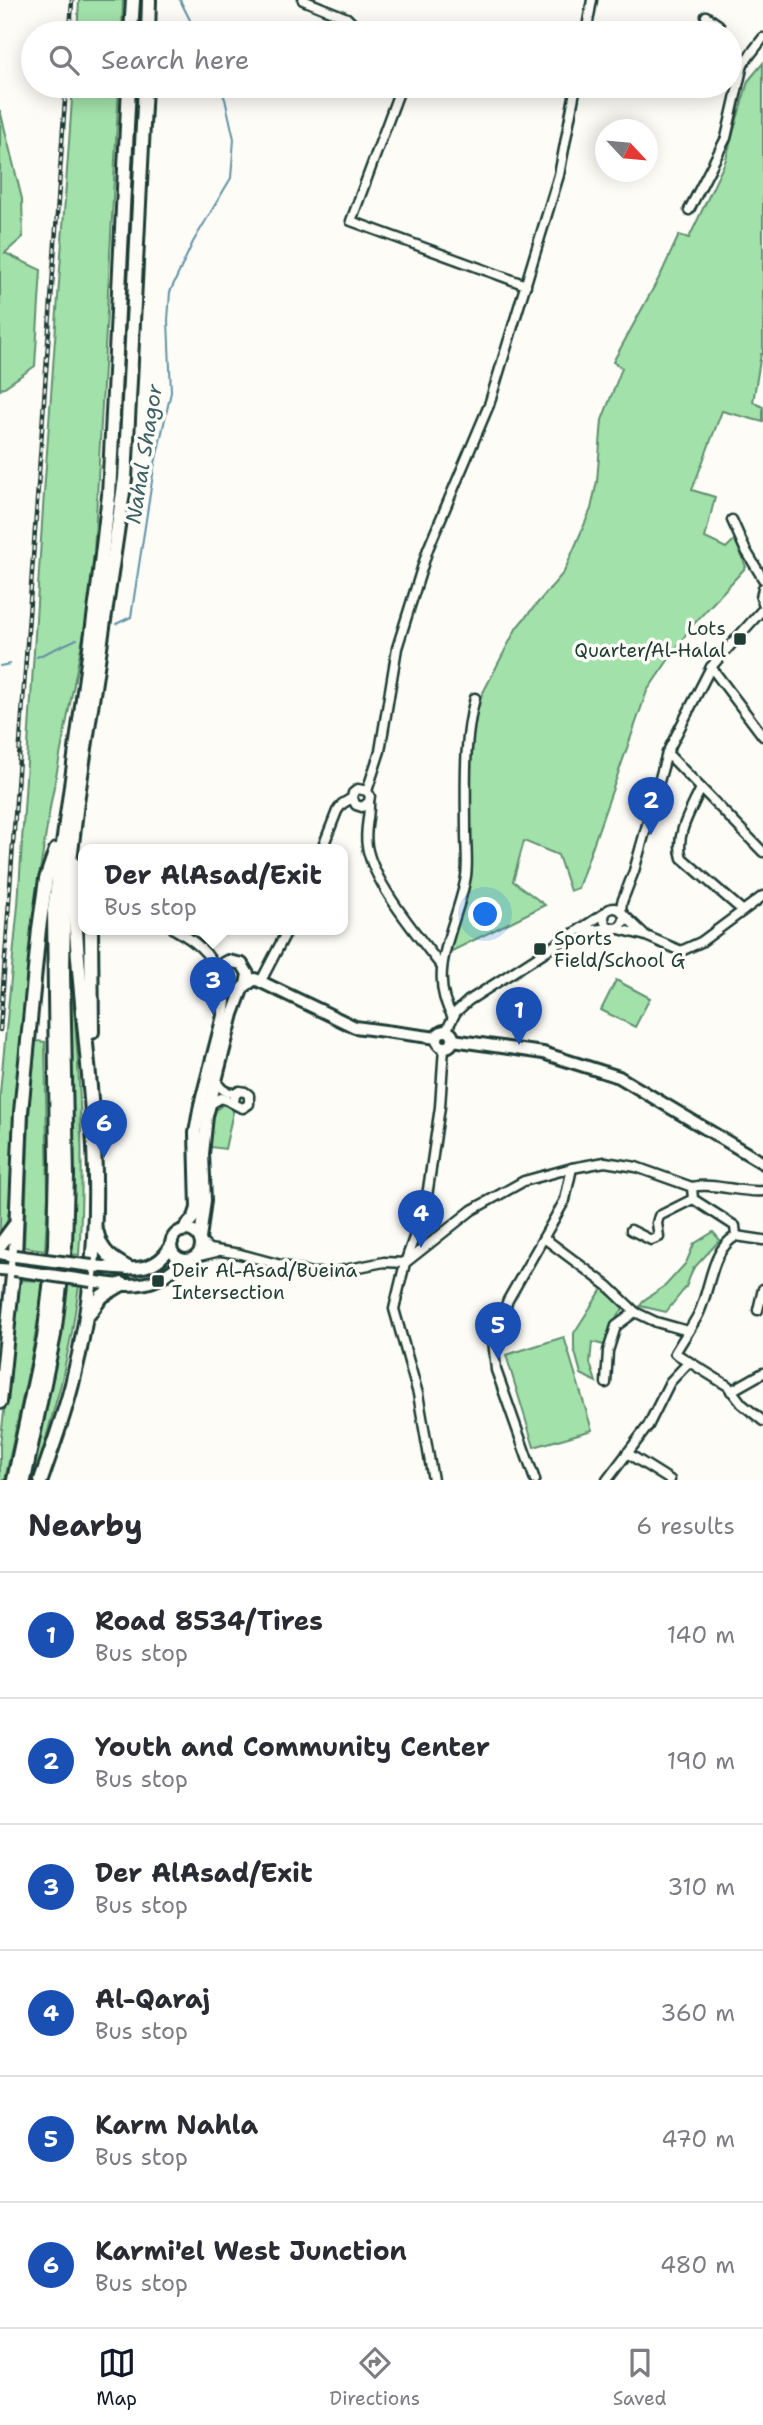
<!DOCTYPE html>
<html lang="en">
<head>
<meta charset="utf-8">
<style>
  body { margin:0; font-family:"Shantell Sans",sans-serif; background:#f2f2f3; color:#2b2b33 }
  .compass { position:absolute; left:595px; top:119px; width:63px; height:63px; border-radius:50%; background:#fff; box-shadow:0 4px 18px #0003; rotate:116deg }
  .you { position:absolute; left:486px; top:915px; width:24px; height:24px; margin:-18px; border:5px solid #fff; border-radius:50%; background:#1a73e8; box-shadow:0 0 0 10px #1a73e833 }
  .badge { display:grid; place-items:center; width:46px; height:46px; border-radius:50%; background:#111827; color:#fff; font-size:23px; font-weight:700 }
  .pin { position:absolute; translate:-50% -58px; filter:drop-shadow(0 2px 4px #0008) }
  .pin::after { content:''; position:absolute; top:37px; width:24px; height:21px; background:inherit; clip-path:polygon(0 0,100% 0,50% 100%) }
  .popup { position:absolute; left:78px; top:844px; width:270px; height:91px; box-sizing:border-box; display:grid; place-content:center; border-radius:14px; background:#fff; filter:drop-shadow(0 2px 5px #0005); font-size:23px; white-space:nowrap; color:#7c7c81 }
  .popup b { font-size:26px; color:#2b2b33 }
  .popup::after { content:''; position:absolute; left:50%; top:100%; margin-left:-14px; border:14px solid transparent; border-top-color:#fff }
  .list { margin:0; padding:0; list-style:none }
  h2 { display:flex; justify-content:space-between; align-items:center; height:91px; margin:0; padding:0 28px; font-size:30px }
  h2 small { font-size:23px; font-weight:400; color:#7c7c81 }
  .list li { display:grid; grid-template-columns:46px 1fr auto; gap:21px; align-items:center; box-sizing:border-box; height:126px; padding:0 28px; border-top:2px solid #e1e1e2 }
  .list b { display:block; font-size:26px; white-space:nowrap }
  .list p { margin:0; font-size:23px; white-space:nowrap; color:#7c7c81 }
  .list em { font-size:23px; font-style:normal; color:#7c7c81 }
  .icon { flex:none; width:38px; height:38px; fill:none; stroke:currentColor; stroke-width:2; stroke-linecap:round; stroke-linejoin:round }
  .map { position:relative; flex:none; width:763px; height:1480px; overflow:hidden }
  .search { position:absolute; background:#fff; box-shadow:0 4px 18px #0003; left:21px; right:21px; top:21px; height:77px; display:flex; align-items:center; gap:18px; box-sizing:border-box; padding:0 24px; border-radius:38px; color:#7c7c81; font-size:26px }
  .sheet { height:847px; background:#fff }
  nav { display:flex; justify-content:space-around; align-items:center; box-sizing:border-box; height:98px; border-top:2px solid #e1e1e2; background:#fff; font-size:19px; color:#7c7c81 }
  nav a { display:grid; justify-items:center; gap:4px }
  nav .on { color:#111827 }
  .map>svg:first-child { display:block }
  .green { fill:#a2e1aa; stroke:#608f6f; stroke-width:2 }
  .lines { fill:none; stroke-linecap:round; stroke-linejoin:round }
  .stream { stroke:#6292a4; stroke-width:2 }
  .minor-casing { stroke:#1f3d34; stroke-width:13 }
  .major-casing { stroke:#1f3d34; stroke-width:16 }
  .highway-casing { stroke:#1f3d34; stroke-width:18 }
  .minor { stroke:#fdfcf7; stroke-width:8 }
  .major { stroke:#fdfcf7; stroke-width:10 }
  .highway { stroke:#fdfcf7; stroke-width:12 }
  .rail-casing { stroke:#1f3d34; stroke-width:4.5 }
  .rail { stroke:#fdfcf7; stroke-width:2; stroke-dasharray:5; stroke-linecap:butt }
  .major-bridge-casing { stroke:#1f3d34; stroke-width:16; stroke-linecap:butt }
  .major-bridge { stroke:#fdfcf7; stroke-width:10 }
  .poi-dot { fill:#1f3d34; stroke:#fdfcf7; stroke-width:2.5 }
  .labels { text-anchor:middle; stroke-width:7; stroke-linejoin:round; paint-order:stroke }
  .poi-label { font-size:19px; fill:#1f3d34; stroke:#fdfcf7; text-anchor:start }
  .water-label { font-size:21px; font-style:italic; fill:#3b6063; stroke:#fdfcf7 }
</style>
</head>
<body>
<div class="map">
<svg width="763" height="1480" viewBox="0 0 763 1480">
  <rect width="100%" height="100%" fill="#fdfcf7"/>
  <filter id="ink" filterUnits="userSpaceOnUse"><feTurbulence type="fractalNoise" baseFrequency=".0143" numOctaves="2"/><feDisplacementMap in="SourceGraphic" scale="14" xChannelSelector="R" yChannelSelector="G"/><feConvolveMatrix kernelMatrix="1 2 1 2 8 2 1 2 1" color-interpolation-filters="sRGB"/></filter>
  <g filter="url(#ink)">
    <!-- green -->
    <g class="green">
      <path d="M79 0H123L122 33H77Z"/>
      <path d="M763 63V354H761L753 402 763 407V422L722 411 692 490 715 497 705 538 726 548 735 539 746 567 691 627 647 691 578 888 570 891 558 855 524 841 513 881 545 905 446 954 466 864 468 742 476 706 517 627 564 572 591 509 597 481 602 420 622 368 613 362 661 274 679 235 689 238 725 162 748 81Z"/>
      <path d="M73 86H119L92 591 51 802 39 877 29 1005 15 1107 9 1211 5 1231 0 1236V1093L18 905 43 508Z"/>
      <path d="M0 110 22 199 23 237 5 253 41 270 35 366 0 390Z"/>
      <path d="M616 980 650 998 635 1027 601 1010Z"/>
      <path d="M73 996C80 1082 85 1169 79 1255L69 1254 72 1207 69 1044 65 998Z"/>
      <path d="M36 1041 45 1042 48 1196 45 1250 24 1247 30 1098Z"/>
      <path d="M225 1103 231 1106 233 1112 225 1149 210 1147 213 1112Z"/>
      <path d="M713 1232 720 1240 693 1269 686 1287 666 1312 640 1306 644 1300 666 1285 686 1263 694 1244Z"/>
      <path d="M20 1280 43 1281C36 1349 18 1414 5 1480H0V1445Z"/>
      <path d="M65 1284 79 1286 72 1332 61 1384 40 1460 34 1480H29Z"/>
      <path d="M602 1289 625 1307 618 1315 604 1345 592 1342 590 1363 596 1382 581 1374 574 1348V1333Z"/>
      <path d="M564 1337 592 1430 534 1447 506 1355Z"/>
    </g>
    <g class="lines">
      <!-- stream -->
      <g class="stream">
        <path d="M180 0 190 20"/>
        <path d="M195 31 196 33"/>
        <path d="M116 624 131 617 154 468 171 392 168 320 170 292 193 242 231 178 234 139 225 99 219 86"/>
        <path d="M37 657 77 639"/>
        <path d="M0 666 10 664"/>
      </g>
      <defs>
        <g id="minor">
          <path d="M303 0 347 18 354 25 355 33"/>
          <path d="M706 16 719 25 720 33"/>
          <path d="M586 33 592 0"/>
          <path d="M730 62 743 64"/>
          <path d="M399 92 351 221 526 285"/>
          <path d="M689 210 726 138 743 64 763 38"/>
          <path d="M732 520 745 549 763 579"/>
          <path d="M763 588 761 598 763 603"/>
          <path d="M711 667 763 736"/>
          <path d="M667 753 763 852"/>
          <path d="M701 788C692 809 674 835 682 858L743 911"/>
          <path d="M367 791 380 751 397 648 428 549 489 405 559 175 576 86"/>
          <path d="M369 802C370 816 364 831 367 846 373 883 419 937 442 967"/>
          <path d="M322 849 337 811 342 804 352 798 353 793 358 789 367 791 370 796 369 802 362 807 356 805 352 798"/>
          <circle cx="614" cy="918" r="10"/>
          <path d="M621 910 622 902 634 871 667 753 711 667 763 609"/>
          <path d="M624 915 644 934"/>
          <path d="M615 928 646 936 681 951 701 942 763 896"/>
          <path d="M174 929C193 940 211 952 217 974"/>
          <path d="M584 931 611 928"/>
          <path d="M261 981 288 929"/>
          <path d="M453 1017C424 972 459 922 466 876 468 862 466 847 466 832 466 787 463 743 475 698"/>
          <path d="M446 1031 456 1012 468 1001 605 913"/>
          <path d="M216 1080C220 1089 226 1094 237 1093"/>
          <path d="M209 1105 221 1098C230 1100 235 1106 243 1108L249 1104V1095L245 1092 239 1091 235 1095 234 1103"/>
          <path d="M763 1191C740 1193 713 1182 692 1187L693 1199 735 1226 736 1236C710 1251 711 1289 698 1315 691 1328 682 1341 675 1353L728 1386 742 1404 763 1421"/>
          <path d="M631 1230 651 1240 659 1237 657 1223 659 1216 693 1199"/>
          <path d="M736 1236 763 1240"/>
          <path d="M544 1238 608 1286 635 1312 656 1322 688 1331"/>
          <path d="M201 1242 209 1249 240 1254 311 1273H329L384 1262 405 1263 426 1203 440 1107 444 1047"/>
          <path d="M195 1257 216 1252"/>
          <path d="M758 1310 763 1289"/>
          <path d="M606 1383 608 1351 616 1326 635 1312"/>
          <path d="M731 1391 763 1373"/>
          <path d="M627 1453 670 1480"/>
          <path d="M433 1480 418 1394 394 1309 405 1263 472 1210 524 1181 572 1168 605 1162 636 1167 692 1187"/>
          <path d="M535 1480 496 1370 493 1339 508 1300 565 1200 572 1168"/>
          <path d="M607 1480 648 1426 670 1382 689 1362"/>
        </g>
        <g id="major">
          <path d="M246 984 248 974 242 964 228 961C219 965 215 972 217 982L228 991 240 990 255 979 355 1027 437 1038"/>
          <circle cx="445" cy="1039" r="8"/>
          <path d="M453 1040 543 1053 619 1077 763 1163"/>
          <circle cx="186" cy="1245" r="15"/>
          <path d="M182 1231 194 1217 197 1208 195 1133 200 1105 223 1016 225 1001 222 988"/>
          <path d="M200 1239 205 1200 203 1154 207 1116 233 1014 243 987"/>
          <path d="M0 1253 15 1256"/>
          <path d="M92 1266C123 1268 158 1277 172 1242"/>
          <path d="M0 1269 14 1270"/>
          <path d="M91 1281C111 1284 138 1289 158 1279 168 1274 177 1266 186 1260"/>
        </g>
        <g id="highway">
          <path d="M131 33 133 0"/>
          <path d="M148 33 149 0"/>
          <path d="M91 929 92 1032"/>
          <path d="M97 1233C101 1252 112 1259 128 1268"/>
          <path d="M0 1245 15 1225"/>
          <path d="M89 1314 102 1296 122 1284"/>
          <path d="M0 1402 15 1256 21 1112 39 929 46 879 56 850"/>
          <path d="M14 1480 44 1338 55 1245 57 1161 54 910 98 589 109 495 129 86"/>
          <path d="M24 1480 54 1335 65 1245 67 1176 63 973 64 912 77 802 125 479 145 86"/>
          <path d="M41 1480C52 1448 64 1416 72 1384 92 1307 98 1226 94 1146 91 1073 80 1001 76 929 74 908 76 886 76 865"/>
        </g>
      </defs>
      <!-- minor casing -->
      <use href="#minor" class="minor-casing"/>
      <!-- major casing -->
      <use href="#major" class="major-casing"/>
      <!-- highway casing -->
      <use href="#highway" class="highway-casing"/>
      <!-- minor -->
      <use href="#minor" class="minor"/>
      <!-- major -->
      <use href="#major" class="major"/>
      <!-- highway -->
      <use href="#highway" class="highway"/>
      <defs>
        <g id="rail">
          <path d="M70 33 72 0"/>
          <path d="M0 1030 66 86"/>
        </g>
      </defs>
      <!-- rail casing -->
      <use href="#rail" class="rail-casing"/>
      <!-- rail -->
      <use href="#rail" class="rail"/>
      <defs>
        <g id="major-bridge">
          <path d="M15 1256 92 1266"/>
          <path d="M14 1270 91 1281"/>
        </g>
      </defs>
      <!-- major-bridge casing -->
      <use href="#major-bridge" class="major-bridge-casing"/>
      <!-- major-bridge -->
      <use href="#major-bridge" class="major-bridge"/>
    </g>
  </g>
  <!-- markers -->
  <g class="poi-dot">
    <rect x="733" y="632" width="14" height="14" rx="3.5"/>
    <rect x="533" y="942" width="14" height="14" rx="3.5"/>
    <rect x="151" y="1274" width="14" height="14" rx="3.5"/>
  </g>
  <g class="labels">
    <!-- poi labels -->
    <g class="poi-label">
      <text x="726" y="635" text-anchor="end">Lots<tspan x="726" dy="22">Quarter/Al-Halal</tspan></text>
      <text x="554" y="945">Sports<tspan x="554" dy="22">Field/School G</tspan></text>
      <text x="172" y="1277">Deir Al-Asad/Bueina<tspan x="172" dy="22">Intersection</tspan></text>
    </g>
    <!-- water labels -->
    <g class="water-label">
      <text transform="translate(144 454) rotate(-81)" y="7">Nahal Shagor</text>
    </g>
  </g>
</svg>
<svg class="compass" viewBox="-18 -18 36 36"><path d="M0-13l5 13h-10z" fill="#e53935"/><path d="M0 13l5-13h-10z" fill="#7c7c81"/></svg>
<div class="you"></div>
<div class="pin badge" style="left:519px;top:1045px;background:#1a4fb4">1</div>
<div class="pin badge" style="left:651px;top:835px;background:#1a4fb4">2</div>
<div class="pin badge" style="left:213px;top:1015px;background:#1a4fb4">3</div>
<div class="popup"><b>Der AlAsad/Exit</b>Bus stop</div>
<div class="pin badge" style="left:421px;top:1248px;background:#1a4fb4">4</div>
<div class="pin badge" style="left:498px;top:1360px;background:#1a4fb4">5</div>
<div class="pin badge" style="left:104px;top:1158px;background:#1a4fb4">6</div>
<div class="search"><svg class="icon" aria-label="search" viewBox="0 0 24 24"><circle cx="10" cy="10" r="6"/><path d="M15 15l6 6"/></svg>Search here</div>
</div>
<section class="sheet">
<h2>Nearby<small>6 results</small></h2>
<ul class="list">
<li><span class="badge" style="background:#1a4fb4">1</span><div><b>Road 8534/Tires</b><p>Bus stop</p></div><em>140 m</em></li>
<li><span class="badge" style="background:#1a4fb4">2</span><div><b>Youth and Community Center</b><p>Bus stop</p></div><em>190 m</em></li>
<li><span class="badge" style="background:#1a4fb4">3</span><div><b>Der AlAsad/Exit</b><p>Bus stop</p></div><em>310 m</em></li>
<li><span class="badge" style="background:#1a4fb4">4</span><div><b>Al-Qaraj</b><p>Bus stop</p></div><em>360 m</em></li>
<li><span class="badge" style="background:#1a4fb4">5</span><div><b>Karm Nahla</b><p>Bus stop</p></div><em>470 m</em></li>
<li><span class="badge" style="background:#1a4fb4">6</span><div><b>Karmi'el West Junction</b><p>Bus stop</p></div><em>480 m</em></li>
</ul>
</section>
<nav>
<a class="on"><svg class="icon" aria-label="map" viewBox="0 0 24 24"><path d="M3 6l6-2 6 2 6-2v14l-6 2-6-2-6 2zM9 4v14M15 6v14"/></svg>Map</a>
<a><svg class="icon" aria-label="directions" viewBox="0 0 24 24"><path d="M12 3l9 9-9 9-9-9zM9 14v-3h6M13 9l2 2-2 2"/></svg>Directions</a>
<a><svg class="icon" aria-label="saved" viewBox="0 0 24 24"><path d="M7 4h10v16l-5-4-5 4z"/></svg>Saved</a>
</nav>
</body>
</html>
